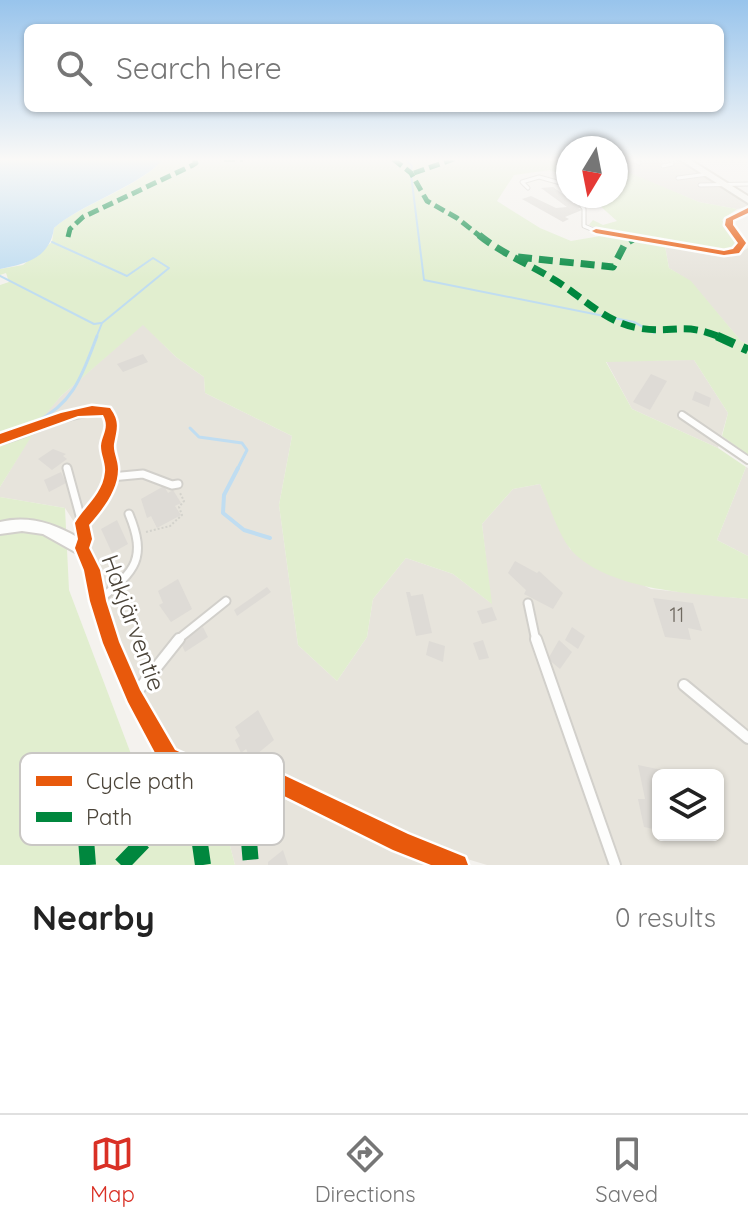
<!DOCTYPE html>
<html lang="en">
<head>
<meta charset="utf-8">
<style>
  body { margin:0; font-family:Quicksand,sans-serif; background:#f2f2f2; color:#222 }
  .controls { position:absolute; right:24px; bottom:24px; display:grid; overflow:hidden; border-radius:12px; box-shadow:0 2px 6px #0004 }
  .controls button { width:72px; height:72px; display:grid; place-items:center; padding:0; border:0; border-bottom:2px solid #e0e0e0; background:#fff; color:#222; font:40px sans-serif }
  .compass { position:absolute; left:556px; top:136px; width:72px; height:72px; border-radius:50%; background:#fff; box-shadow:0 2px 6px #0004; rotate:190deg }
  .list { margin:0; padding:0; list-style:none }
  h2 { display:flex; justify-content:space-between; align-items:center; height:104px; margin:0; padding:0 32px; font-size:34px }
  h2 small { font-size:26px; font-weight:400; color:#767676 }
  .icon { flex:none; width:44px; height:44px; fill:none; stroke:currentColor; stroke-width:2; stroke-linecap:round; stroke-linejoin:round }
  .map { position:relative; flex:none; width:748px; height:865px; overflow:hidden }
  .search { position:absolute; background:#fff; box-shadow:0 2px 6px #0004; left:24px; right:24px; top:24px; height:88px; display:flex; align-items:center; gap:20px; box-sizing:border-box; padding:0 28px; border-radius:12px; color:#767676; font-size:30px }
  .sheet { height:248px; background:#fff }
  nav { display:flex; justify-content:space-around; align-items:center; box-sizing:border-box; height:112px; border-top:2px solid #e0e0e0; background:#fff; font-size:22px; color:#767676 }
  nav a { display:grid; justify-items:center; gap:4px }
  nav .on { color:#d93025 }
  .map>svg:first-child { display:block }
  .residential { fill:#e7e4dc; fill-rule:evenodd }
  .green { fill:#e1eecf }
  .water { fill:#c0ddf1 }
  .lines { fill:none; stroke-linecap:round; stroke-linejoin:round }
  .stream-far2 { stroke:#c0ddf1; stroke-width:2 }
  .stream-far1 { stroke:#c0ddf1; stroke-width:3 }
  .stream { stroke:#c0ddf1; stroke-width:4 }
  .building { fill:#dedbd6 }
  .lane-far3-casing { stroke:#d2d0cb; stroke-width:5 }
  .lane-far2-casing { stroke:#d2d0cb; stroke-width:10 }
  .lane-far1-casing { stroke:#d2d0cb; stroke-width:11 }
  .lane-casing { stroke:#d2d0cb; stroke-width:14 }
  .street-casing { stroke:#d2d0cb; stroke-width:4 }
  .secondary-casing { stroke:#d3cfc5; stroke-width:4 }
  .path { stroke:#d3d2cc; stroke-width:2; stroke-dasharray:2 2; stroke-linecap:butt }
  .lane-far3 { stroke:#fdfdfc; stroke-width:3 }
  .lane-far2 { stroke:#fdfdfc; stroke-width:6 }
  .lane-far1 { stroke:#fdfdfc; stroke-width:7 }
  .lane { stroke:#fdfdfc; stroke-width:10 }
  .street { fill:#fdfdfc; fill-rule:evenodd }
  .secondary { fill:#f7f6f1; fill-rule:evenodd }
  .quiet-far3 { stroke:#00873e; stroke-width:5; stroke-dasharray:11 5; stroke-linecap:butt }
  .quiet-far2 { stroke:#00873e; stroke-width:7; stroke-dasharray:14 7; stroke-linecap:butt }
  .quiet-far1 { stroke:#00873e; stroke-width:9; stroke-dasharray:19 9; stroke-linecap:butt }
  .quiet { stroke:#00873e; stroke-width:16; stroke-dasharray:32 16; stroke-linecap:butt }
  .cycleway-casing { stroke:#fff; stroke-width:5 }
  .cycleway { fill:#e8590c; fill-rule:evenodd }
  .labels { text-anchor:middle; stroke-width:6; stroke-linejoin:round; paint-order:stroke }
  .near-number-label { font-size:20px; fill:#706a61 }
  .near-street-label { font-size:24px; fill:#4b4439; stroke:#fff }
  .key { fill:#fff; stroke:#c9c7c4; stroke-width:2 }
  .key-label { font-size:22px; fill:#4b4439 }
</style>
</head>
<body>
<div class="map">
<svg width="748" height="865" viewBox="0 0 748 865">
  <rect width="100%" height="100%" fill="#f4f2ee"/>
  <!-- residential -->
  <g class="residential">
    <path d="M616 159H679L748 202V207L737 209 699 202 624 172 616 167Z"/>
    <path d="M665 246 714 256H735L748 248V344L741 341 691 282 669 268Z"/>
    <path d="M143 324 176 357 204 377 205 393 292 436 279 505 298 645 337 681 367 637 373 599 406 558 453 574 491 603 482 524 513 489 540 484 570 549 651 589 748 599V865H487L437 850 172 752 133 678 107 610 91 548 65 508 0 497V487L43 416 61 396ZM658 775H718V835H658Z"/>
    <path d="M694 360 728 413 718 448 632 409 606 361Z"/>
    <path d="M746 467 748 468V556L717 540Z"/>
    <path d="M278 796 428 865H235L218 800Z"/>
  </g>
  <!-- green -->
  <g class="green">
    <path d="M163 159H568V177L550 170 514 175 497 201 540 228 571 241 606 235 665 246 669 268 691 281 741 341 748 344V455L722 436 728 413 694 360 606 362 632 409 718 448 746 467 717 540 748 556V599C697 594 609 591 572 551 558 535 549 504 540 484L513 489 482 524 492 604 453 574 406 558 373 599 367 637 337 681 298 645 279 505 292 436 205 393 204 377 176 357 143 325 61 396 44 416 0 487V285L9 282 6 273 0 275V269L23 265 52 242 54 228C79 205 144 185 163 159Z"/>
    <path d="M616 167 699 202 737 209 722 220 738 242 730 249 718 251 600 230 589 225 593 220 603 225 617 221 589 196H616Z"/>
    <path d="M0 497 65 508 69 590 134 762 218 800 235 865H0Z"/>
  </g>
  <!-- water -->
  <path class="water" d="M0 159H163C144 184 79 205 54 228 50 258 26 264 0 269Z"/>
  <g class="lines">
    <!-- stream-far2 -->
    <g class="stream-far2">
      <path d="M405 159 412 166 410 172"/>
      <path d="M411 174 424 280 634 322 654 333"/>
      <path d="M52 242 127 276 153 258 169 268 102 323 96 338"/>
      <path d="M0 276 94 324 101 323"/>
    </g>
    <!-- stream-far1 -->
    <g class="stream-far1">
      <path d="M35 422C74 404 83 373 97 336"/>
      <path d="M190 428 199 437 242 443 247 450 237 470"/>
    </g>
    <!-- stream -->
    <path class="stream" d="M238 468 224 495 223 513 244 530 270 538"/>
  </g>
  <!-- building -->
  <g class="building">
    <path d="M553 187 582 208H578L582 210 565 217 569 219 563 222 522 199 531 196 556 208 567 207 541 188Z"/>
    <path d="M143 354 148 362 123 372 117 364Z"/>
    <path d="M651 374 667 381 650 410 633 402Z"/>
    <path d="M695 391 711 398 709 407 692 400Z"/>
    <path d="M53 449 66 454 63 456 67 459 52 470 38 459Z"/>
    <path d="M61 472 66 483 49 492 44 480Z"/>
    <path d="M164 486 168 493 173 490 181 503 175 506 181 515 157 528 151 516 147 518 141 499Z"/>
    <path d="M117 520 128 544 112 553 101 529Z"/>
    <path d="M515 561 537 573 539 571 563 593 553 609 524 594 526 590 508 573Z"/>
    <path d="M178 579 192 609 171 622 159 605 163 603 158 591Z"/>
    <path d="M267 587 271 592 237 616 234 610Z"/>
    <path d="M406 592H410L411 596 423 594 432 633 416 636Z"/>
    <path d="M653 598 693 603 702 631 688 628 691 640 665 637Z"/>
    <path d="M492 607 497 620 482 624 477 611Z"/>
    <path d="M203 627 208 637 185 652 180 641Z"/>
    <path d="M572 627 585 636 578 649 565 640Z"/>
    <path d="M483 640 489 658 479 660 473 643Z"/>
    <path d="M559 640 572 652 560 669 548 659Z"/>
    <path d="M429 641 445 646 443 662 426 655Z"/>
    <path d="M258 710 274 740 251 759 246 749 241 753 235 740 240 736 235 727Z"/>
    <path d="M638 765 672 772 673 775H658V830L644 827 638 799H645Z"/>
    <path d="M283 850 288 865H268V862Z"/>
  </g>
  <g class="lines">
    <defs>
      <g id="lane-far3">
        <path d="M634 159 639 163"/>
        <path d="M663 166 672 164 671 159"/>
        <path d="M678 178 708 174"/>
        <path d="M700 185 748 184"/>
        <path d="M528 188 522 182 539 177 568 185"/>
        <path d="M575 196 584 209V226L596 231"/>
      </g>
      <path id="lane-far2" d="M682 415 748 460"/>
      <g id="lane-far1">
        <path d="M67 468 82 523"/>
        <path d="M111 477 143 474 172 485 178 484"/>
        <path d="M100 599C136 571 147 558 129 514"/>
        <path d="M528 603 536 641"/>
        <path d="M176 641 226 601"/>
      </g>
      <g id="lane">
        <path d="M536 639 615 865"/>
        <path d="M684 685 748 738"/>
        <path d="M136 693 179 639"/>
      </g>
      <g id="street">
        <path d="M748 208V213L733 220V225L746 243 739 253 724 255 596 233 592 231 596 229 724 251 733 249 738 243 725 225 726 219Z"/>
        <path d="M92 406 110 408C120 422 117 428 114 444 113 452 118 460 118 469 118 490 103 509 89 525L92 539 89 548 100 570 106 601 119 642 140 690 175 750 213 767 277 772 408 834 465 857 468 865H431L393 850 276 792 212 787 161 764 128 702 103 643 90 601 84 570 77 553 43 534 22 531 0 534V522C28 515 53 523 77 537L75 523C85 506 103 494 105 472 106 463 101 455 101 446 102 434 110 428 103 415 66 414 35 435 0 444V434L61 413Z"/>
      </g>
      <path id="secondary" d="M679 159H689L748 196V203Z"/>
    </defs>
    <!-- lane-far3 casing -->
    <use href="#lane-far3" class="lane-far3-casing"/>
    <!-- lane-far2 casing -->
    <use href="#lane-far2" class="lane-far2-casing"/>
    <!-- lane-far1 casing -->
    <use href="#lane-far1" class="lane-far1-casing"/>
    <!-- lane casing -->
    <use href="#lane" class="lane-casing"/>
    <!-- street casing -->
    <use href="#street" class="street-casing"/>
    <!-- secondary casing -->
    <use href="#secondary" class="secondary-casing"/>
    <!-- path -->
    <path class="path" d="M146 532 170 526 182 515 179 507 184 501 180 493"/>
    <!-- lane-far3 -->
    <use href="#lane-far3" class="lane-far3"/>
    <!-- lane-far2 -->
    <use href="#lane-far2" class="lane-far2"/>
    <!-- lane-far1 -->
    <use href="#lane-far1" class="lane-far1"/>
    <!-- lane -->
    <use href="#lane" class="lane"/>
    <!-- street -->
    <use href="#street" class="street"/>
    <!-- secondary -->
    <use href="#secondary" class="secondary"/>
    <!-- quiet-far3 -->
    <g class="quiet-far3">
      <path d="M224 159H243"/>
      <path d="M393 159 411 173 427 201 457 218 481 237"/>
      <path d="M414 173 454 159"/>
      <path d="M68 237 70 229 83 217 193 165 196 163 194 159"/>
    </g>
    <!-- quiet-far2 -->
    <g class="quiet-far2">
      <path d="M479 235C501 253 529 264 553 279 582 296 604 322 638 328 674 334 684 321 722 338"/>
      <path d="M518 257 613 267 625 244 633 239"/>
    </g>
    <!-- quiet-far1 -->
    <path class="quiet-far1" d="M717 336 748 350"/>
    <!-- quiet -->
    <g class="quiet">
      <path d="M244 780 251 865"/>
      <path d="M88 865 86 839 168 757"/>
      <path d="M121 865 208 775"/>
      <path d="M203 865 199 837 208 775"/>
    </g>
    <defs>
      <g id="cycleway">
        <path d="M748 208V213L733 220V225L746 243 739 253 724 255 596 233 592 231 596 229 724 251 733 249 738 243 725 225 726 219Z"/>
        <path d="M92 406 110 408C120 422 117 428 114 444 113 452 118 460 118 469 118 490 103 509 89 525L92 539 89 548 100 570 106 601 119 642 140 690 175 750 213 767 277 772 408 834 465 857 468 865H431L393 850 276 792 212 787 161 764 128 702 103 643 90 601 84 570 75 548 78 539 75 523C85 506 103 494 105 472 106 463 101 455 101 446 102 434 110 428 103 415L78 416 0 444V434L61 413Z"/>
      </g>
    </defs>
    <!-- cycleway casing -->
    <use href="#cycleway" class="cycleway-casing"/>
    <!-- cycleway -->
    <use href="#cycleway" class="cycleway"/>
  </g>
  <!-- sky -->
  <linearGradient id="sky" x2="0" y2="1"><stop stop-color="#98c4ec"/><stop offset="0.57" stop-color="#faf9f7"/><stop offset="1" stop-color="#faf9f7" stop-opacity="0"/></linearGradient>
  <rect width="748" height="280" fill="url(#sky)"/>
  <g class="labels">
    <!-- near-number labels -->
    <g class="near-number-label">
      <text x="677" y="622">11</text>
    </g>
    <!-- near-street labels -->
    <g class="near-street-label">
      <text transform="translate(133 623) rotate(70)" y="8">Hakjärventie</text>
    </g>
  </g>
  <!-- legend -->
  <rect x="20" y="753" width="264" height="92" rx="12" class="key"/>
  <rect x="36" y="776" width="36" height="10" fill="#e8590c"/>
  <rect x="36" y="812" width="36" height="10" fill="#00873e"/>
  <g class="key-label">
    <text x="86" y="789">Cycle path</text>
    <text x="86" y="825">Path</text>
  </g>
</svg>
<div class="controls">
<button><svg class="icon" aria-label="layers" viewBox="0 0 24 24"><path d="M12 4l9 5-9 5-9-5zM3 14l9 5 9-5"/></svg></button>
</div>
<svg class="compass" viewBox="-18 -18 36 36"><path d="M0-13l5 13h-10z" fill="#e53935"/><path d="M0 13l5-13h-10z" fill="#767676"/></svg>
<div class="search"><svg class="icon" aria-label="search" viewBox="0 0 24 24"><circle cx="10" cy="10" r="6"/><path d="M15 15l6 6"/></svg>Search here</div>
</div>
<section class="sheet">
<h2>Nearby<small>0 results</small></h2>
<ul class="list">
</ul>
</section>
<nav>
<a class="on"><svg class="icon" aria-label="map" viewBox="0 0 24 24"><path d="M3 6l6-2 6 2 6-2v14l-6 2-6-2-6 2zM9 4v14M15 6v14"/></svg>Map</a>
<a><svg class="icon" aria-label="directions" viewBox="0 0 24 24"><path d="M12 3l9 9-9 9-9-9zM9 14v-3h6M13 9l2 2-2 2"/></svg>Directions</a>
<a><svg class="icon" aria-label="saved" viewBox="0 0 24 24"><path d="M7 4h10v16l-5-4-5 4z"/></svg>Saved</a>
</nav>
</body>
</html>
